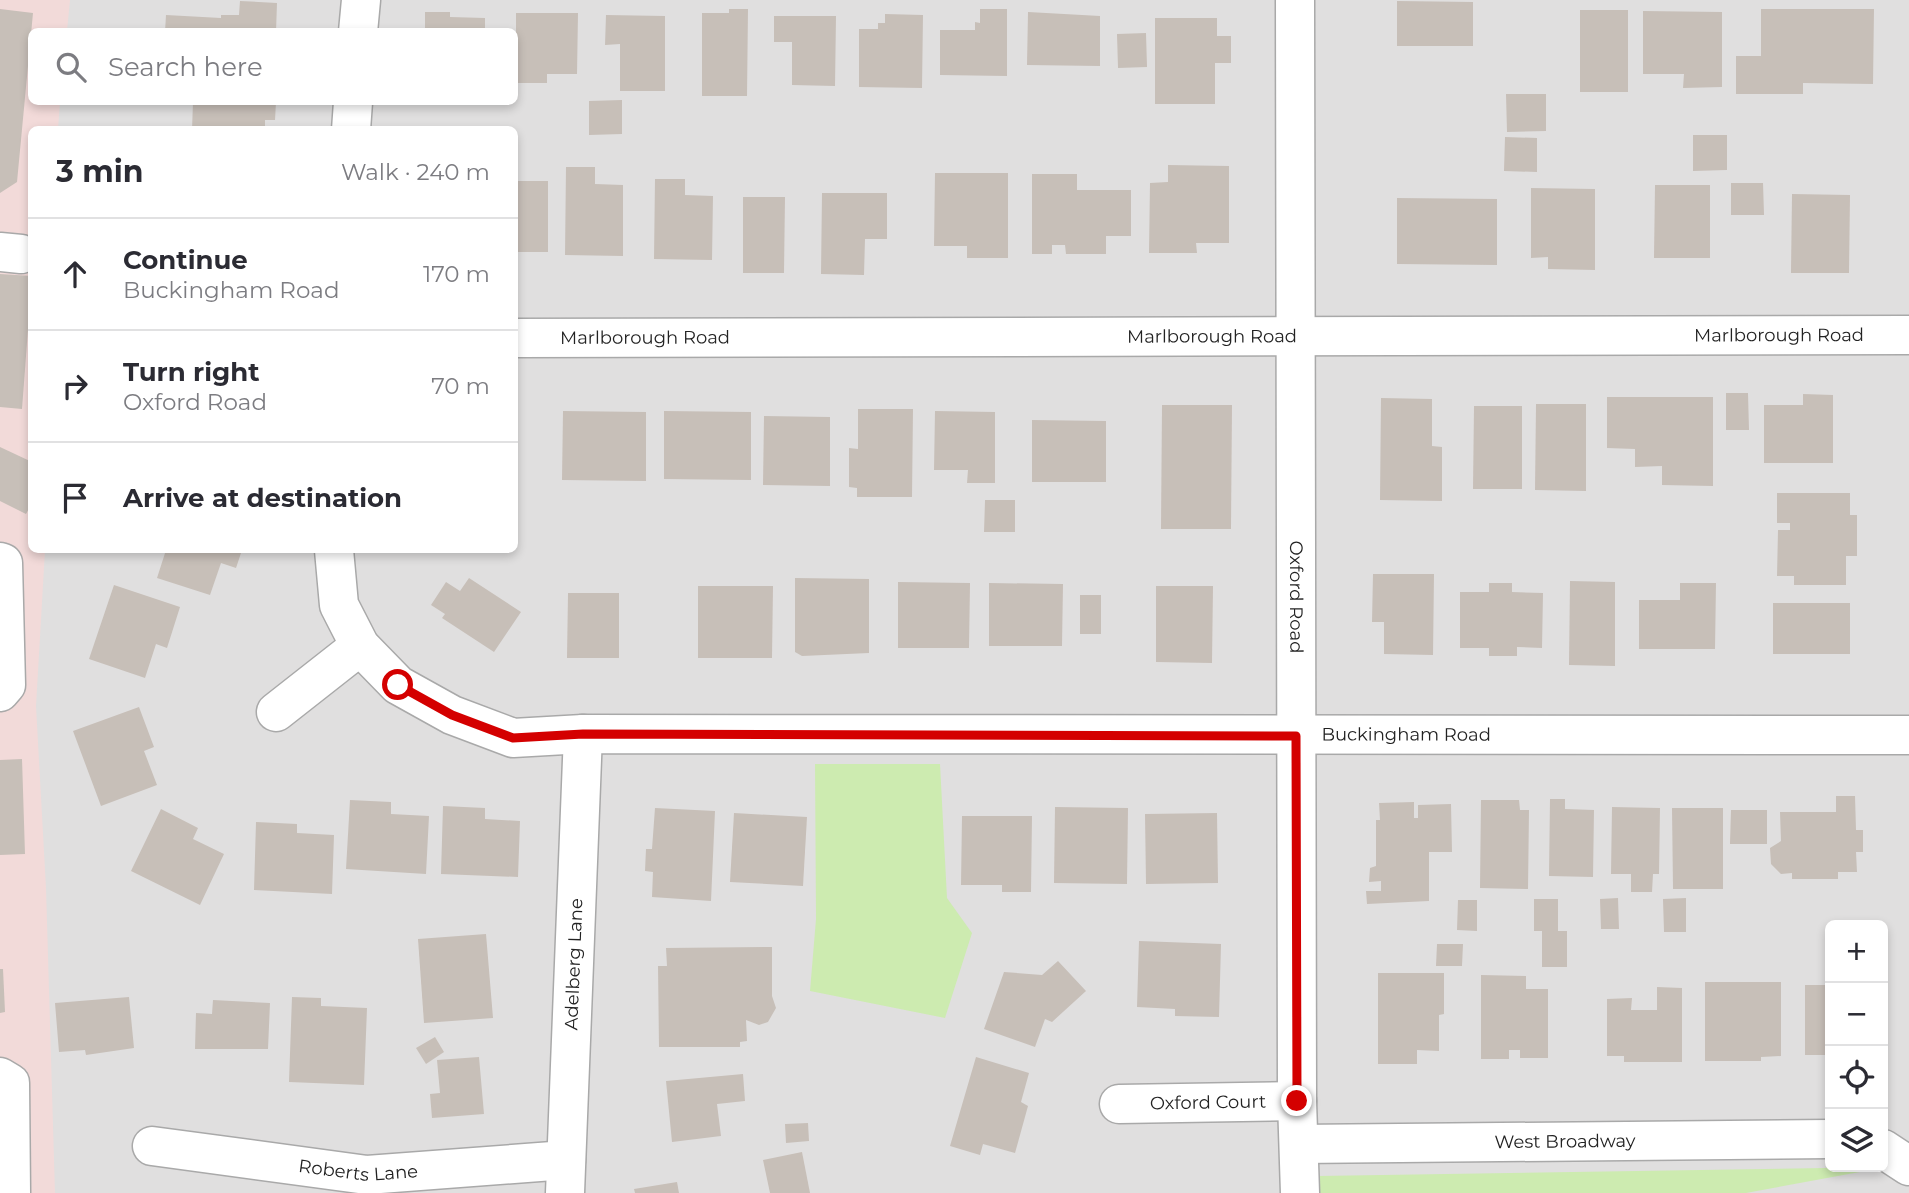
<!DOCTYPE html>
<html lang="en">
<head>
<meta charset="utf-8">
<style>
  body { margin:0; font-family:Montserrat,sans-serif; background:#f7f7f7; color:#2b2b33 }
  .controls { position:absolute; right:21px; bottom:21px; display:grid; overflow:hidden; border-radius:10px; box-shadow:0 4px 10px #0003 }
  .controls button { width:63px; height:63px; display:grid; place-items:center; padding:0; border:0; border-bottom:2px solid #e1e1e2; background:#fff; color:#2b2b33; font:35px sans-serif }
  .stop { position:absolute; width:21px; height:21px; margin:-16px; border:5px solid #d40000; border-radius:50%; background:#fff }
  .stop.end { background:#d40000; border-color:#fff; box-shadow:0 2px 7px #0008 }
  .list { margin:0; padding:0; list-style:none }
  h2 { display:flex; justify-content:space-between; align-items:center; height:91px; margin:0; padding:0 28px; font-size:30px }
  h2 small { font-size:23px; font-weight:400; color:#7c7c81 }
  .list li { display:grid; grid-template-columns:46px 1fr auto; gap:21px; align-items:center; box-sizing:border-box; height:112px; padding:0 28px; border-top:2px solid #e1e1e2 }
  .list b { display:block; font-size:26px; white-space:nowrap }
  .list p { margin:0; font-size:23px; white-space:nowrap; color:#7c7c81 }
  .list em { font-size:23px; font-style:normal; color:#7c7c81 }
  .icon { flex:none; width:38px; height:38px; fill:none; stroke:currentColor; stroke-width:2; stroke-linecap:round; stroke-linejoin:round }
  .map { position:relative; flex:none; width:1909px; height:1193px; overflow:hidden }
  .search { position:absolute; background:#fff; box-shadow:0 4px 10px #0003; left:28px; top:28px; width:490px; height:77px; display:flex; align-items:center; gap:18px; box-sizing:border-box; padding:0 24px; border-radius:10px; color:#7c7c81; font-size:26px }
  .panel { position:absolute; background:#fff; box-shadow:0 4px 10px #0003; left:28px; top:126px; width:490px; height:427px; border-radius:10px }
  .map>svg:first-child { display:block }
  .residential { fill:#e0dfdf; fill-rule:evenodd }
  .commercial { fill:#f2dad9 }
  .grass { fill:#cdebb0 }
  .building { fill:#c7bfb8 }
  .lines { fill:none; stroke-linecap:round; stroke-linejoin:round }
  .minor-casing { stroke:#a9a9a9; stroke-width:41 }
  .minor { stroke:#fff; stroke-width:38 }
  .route { stroke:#d40000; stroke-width:9 }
  .labels { text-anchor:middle; stroke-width:5; stroke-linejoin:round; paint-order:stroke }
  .street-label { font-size:18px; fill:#222; stroke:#fff }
</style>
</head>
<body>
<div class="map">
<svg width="1909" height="1193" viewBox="0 0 1909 1193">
  <rect width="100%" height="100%" fill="#f2efe9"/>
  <!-- residential -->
  <path class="residential" d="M0 0H1909V1193H0ZM32 32H514V102H32ZM32 130H514V550H32ZM1830 925H1883V1167H1830Z"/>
  <!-- commercial -->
  <path class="commercial" d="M0 0H70L67 31 32 32V102H60L58 129 32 130V550H45L36 706 46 888 55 1193H0Z"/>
  <!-- grass -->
  <g class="grass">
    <path d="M815 764H940L947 898 972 933 945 1018 810 991 816 919Z"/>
    <path d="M1887 1167 1746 1193H1318L1317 1176Z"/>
  </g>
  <!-- building -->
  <g class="building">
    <path d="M240 1 277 3 276 32H165L166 15 221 18V15H239Z"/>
    <path d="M1397 1 1473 2V46H1397Z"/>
    <path d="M0 9 33 13 17 182 0 193Z"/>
    <path d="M729 9H748L747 96H702V13H729Z"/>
    <path d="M980 9H1007V76L940 75V30H975V22L980 23Z"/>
    <path d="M1761 9H1874L1873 84 1803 83V94H1736V56H1761Z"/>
    <rect x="1580" y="10" width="48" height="82"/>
    <path d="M1643 11 1722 12V87L1683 88 1684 74H1643Z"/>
    <path d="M425 12H450V17L485 18V32H425Z"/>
    <path d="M1028 12 1100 16V66L1027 65Z"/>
    <path d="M516 13H578L577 74H547V83H516Z"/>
    <path d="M885 14 923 15 922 88 859 87V29H878V23H885Z"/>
    <path d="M606 15 665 16V91H620V44L605 45Z"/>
    <path d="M774 16H836L835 86 792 85V42H774Z"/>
    <path d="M1155 18H1217V36H1231V63H1215V104H1155Z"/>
    <path d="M1146 33 1147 67 1118 68 1117 34Z"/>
    <path d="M1506 94H1546V131L1507 132Z"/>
    <path d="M622 100V134L589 135V101Z"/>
    <path d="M193 102H276L275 120H265V130H192Z"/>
    <path d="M1693 135H1727V170L1693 171Z"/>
    <path d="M1505 137 1537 138V172L1504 171Z"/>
    <path d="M1168 165 1229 166V243H1196L1197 253H1149L1150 183 1168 182Z"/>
    <path d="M566 167H595V184L623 185V256L565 255Z"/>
    <path d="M935 173H1008V258H967V246H934Z"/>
    <path d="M1032 174H1077V190H1131V236H1106V254H1066L1065 245H1052V254H1032Z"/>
    <path d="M655 179H685V195L713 196 712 260 654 259Z"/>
    <rect x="514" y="181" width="34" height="71"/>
    <path d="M1731 183H1763L1764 215H1731Z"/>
    <path d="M1655 185H1710V258H1654Z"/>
    <path d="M1531 188 1595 189V270L1548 269V257L1531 258Z"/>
    <path d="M822 193H887V239H865L864 275 821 274Z"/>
    <path d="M1792 194 1850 195 1849 273H1791Z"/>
    <path d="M743 197H785L784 273H743Z"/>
    <path d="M1397 198 1497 199V265L1397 264Z"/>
    <path d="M0 274 32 276 22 409 0 407Z"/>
    <path d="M1726 393H1748L1749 430H1726Z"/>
    <path d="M1803 394 1833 395V463H1764V405H1803Z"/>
    <path d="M1607 397H1713V486L1662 485V466L1635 467V449L1607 448Z"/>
    <path d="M1381 398 1432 399V446L1442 447V501L1380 500Z"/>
    <path d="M1536 404H1586V491L1535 490Z"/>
    <path d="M1162 405H1232L1231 529H1161Z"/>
    <path d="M1474 406H1522V489H1473Z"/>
    <path d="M858 409H913L912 497H857V488L849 487V448L858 449Z"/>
    <path d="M563 411 646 412V481L562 480Z"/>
    <path d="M664 411 751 412V480L664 479Z"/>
    <path d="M935 411 995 412V483H967L968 470H934Z"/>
    <path d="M764 416 830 417V486L763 485Z"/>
    <path d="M1032 420 1106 421V482H1032Z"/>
    <path d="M0 447 32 462V503L26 514 0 501Z"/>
    <path d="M1777 493H1850V515H1857V556H1846V585H1794V576H1777L1778 530H1790V523H1777Z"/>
    <path d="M985 500H1015V532H984Z"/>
    <path d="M166 550H242L236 568 221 563 210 595 157 578Z"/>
    <path d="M1373 574H1434L1433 655 1384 654V622H1372Z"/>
    <path d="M469 578 521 612 494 652 442 618 445 614 431 605 446 582 460 591Z"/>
    <path d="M795 578 869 579V653L802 656 795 652Z"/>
    <path d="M1570 581 1615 582V666L1569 665Z"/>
    <path d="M898 582 970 583 969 648H898Z"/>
    <path d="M989 583 1063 584 1062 646H989Z"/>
    <path d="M1489 583H1512V592L1543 593 1542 648 1517 647V656H1489V648H1460V592H1489Z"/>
    <path d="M1680 583H1716L1715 649H1639V600H1680Z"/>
    <path d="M114 585 180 607 167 648 156 644 145 678 89 659Z"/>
    <path d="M698 586H773L772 658H698Z"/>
    <path d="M1156 586H1213L1212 663 1156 662Z"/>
    <path d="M568 593H619V658H567Z"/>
    <rect x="1080" y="595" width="21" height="39"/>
    <rect x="1773" y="603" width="77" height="51"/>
    <path d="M139 707 154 747 144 751 157 785 101 806 73 731Z"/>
    <path d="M22 759 25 854 0 855V760Z"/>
    <path d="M1836 796H1855L1856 830H1863V852H1856L1857 872H1838V879H1792V873L1781 874 1771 864 1770 848 1781 841 1780 812H1836Z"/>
    <path d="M1550 799H1565V809L1594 810 1593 877 1549 876Z"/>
    <path d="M350 800 391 802V814L429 816 426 874 346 869Z"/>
    <path d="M1481 800H1519L1520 810H1529L1528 889 1480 888Z"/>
    <path d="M1414 802V818H1418V805L1451 804 1452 852H1429V901L1367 904 1366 891H1381V881L1369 882 1370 868 1376 866V820H1380L1379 803Z"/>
    <path d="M443 806 485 808V819L520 821 518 877 441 874Z"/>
    <path d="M1055 807 1128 808 1127 884 1054 883Z"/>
    <path d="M1612 807 1660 808 1659 874H1653L1652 892H1631V874H1611Z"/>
    <path d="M655 808 715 811 711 901 652 897 653 872 645 871 646 849H652Z"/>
    <path d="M1672 808H1723V889H1673Z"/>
    <path d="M161 809 198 828 193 839 224 854 200 905 131 871Z"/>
    <path d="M1731 810H1767V844H1730Z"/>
    <path d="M734 813 807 817 803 886 730 882Z"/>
    <path d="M1217 813 1218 883 1146 884 1145 814Z"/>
    <path d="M962 816H1032L1031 892H1002V885H961Z"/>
    <path d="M256 822 297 824V833L334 835 332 894 254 890Z"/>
    <path d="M1618 898 1619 929H1601L1600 899Z"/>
    <path d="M1686 898V932H1664L1663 899Z"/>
    <path d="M1534 899H1558V931H1567V967H1542V931H1534Z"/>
    <path d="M1458 900H1477V931L1457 930Z"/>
    <path d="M486 934 493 1018 424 1023 418 939Z"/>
    <path d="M1139 941 1221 944 1219 1017 1175 1016V1009L1137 1007Z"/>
    <path d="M1437 944H1463L1462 966H1436Z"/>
    <path d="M772 947V996L776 1008 768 1022 759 1025 746 1020 747 1041 740 1042V1047H659L658 966H667L666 948Z"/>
    <path d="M1058 961 1086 991 1052 1022 1045 1019 1035 1047 984 1029 1004 972 1042 975Z"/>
    <path d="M0 969H3L5 1012 0 1013Z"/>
    <path d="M1378 973H1444V1014L1439 1015V1051L1417 1050V1064H1378Z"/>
    <path d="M1481 975 1526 976V989H1548V1058H1520V1050H1509V1059H1481Z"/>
    <path d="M1705 982H1781V1056L1761 1057V1061H1705Z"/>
    <rect x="1805" y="985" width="25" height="70"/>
    <path d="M1657 987 1682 988V1062H1624V1056H1607V999L1632 998 1631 1010H1657Z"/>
    <path d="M129 997 134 1048 86 1055 85 1050 59 1052 55 1003Z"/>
    <path d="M292 997 321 998V1006L367 1008 364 1085 289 1082Z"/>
    <path d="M213 1000 270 1003 268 1049H195L196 1013 212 1014Z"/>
    <path d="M435 1037 444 1052 426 1064 416 1048Z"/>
    <path d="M479 1057 484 1114 432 1118 430 1094 440 1093 437 1060Z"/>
    <path d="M976 1057 1029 1073 1021 1102 1028 1106 1015 1153 983 1144 980 1155 950 1146Z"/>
    <path d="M743 1074 745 1101 717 1104 721 1136 672 1142 666 1081Z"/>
    <path d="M808 1123 809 1141 786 1143 785 1124Z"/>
    <path d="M802 1152 810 1193H770L763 1160Z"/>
    <path d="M677 1182 679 1193H635L634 1189Z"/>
  </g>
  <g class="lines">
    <defs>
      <g id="minor">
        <path id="s1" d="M1295 0 1297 1101 1300 1193"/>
        <path d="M358 32 361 0"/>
        <path d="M351 130 353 102"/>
        <path d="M0 252 21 254"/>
        <path id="s2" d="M514 338 1909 335"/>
        <path id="s3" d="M334 550 339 605 360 646 398 685 452 715 513 738 583 734 1909 735"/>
        <path d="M0 562 3 563 6 685 0 692"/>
        <path d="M276 712 360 646"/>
        <path d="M0 1077 10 1083 11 1193"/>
        <path id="s4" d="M1119 1104 1297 1101"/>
        <path id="s5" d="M1299 1144 1830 1139"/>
        <path id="s6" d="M152 1146 367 1175 566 1160"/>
        <path d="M1883 1149 1909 1166"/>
        <path id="s7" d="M565 1193 583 734"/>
      </g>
    </defs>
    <!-- minor casing -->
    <use href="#minor" class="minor-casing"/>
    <!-- minor -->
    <use href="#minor" class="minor"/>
  </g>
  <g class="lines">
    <!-- route -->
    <path class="route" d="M398 685 452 715 513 738 583 734 1296 736 1297 1101"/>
  </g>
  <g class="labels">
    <!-- street labels -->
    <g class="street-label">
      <text dy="6" stroke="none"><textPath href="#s2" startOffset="1265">Marlborough Road</textPath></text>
      <text dy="6" stroke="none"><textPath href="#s2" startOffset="698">Marlborough Road</textPath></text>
      <text dy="6" stroke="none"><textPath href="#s2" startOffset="131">Marlborough Road</textPath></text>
      <text dy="6" stroke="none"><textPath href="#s1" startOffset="597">Oxford Road</textPath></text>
      <text dy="6" stroke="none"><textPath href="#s3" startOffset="1176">Buckingham Road</textPath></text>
      <text dy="6" stroke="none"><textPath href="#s7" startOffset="229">Adelberg Lane</textPath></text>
      <text dy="6" stroke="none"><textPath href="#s4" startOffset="89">Oxford Court</textPath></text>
      <text dy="6" stroke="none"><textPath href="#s5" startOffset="266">West Broadway</textPath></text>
      <text dy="6" stroke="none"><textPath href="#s6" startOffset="208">Roberts Lane</textPath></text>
    </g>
  </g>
</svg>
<div class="controls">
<button>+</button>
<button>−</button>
<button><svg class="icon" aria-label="locate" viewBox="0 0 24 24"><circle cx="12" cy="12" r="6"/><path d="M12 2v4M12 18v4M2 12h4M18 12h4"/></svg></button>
<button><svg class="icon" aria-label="layers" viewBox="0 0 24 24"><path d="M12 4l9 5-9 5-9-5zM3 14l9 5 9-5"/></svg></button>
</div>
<div class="stop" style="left:398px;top:685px"></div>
<div class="stop end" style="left:1297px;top:1101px"></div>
<div class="search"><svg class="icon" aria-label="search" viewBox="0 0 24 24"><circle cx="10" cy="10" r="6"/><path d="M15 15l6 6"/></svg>Search here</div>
<section class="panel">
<h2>3 min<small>Walk · 240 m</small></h2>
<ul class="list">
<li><svg class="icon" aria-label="ahead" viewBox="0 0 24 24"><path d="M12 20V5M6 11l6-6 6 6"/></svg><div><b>Continue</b><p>Buckingham Road</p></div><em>170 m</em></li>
<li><svg class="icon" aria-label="right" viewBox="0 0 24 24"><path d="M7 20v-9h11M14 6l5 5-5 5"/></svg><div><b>Turn right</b><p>Oxford Road</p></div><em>70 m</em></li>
<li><svg class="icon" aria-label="arrive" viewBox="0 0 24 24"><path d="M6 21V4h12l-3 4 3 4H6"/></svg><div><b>Arrive at destination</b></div></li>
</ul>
</section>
</div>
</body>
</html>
